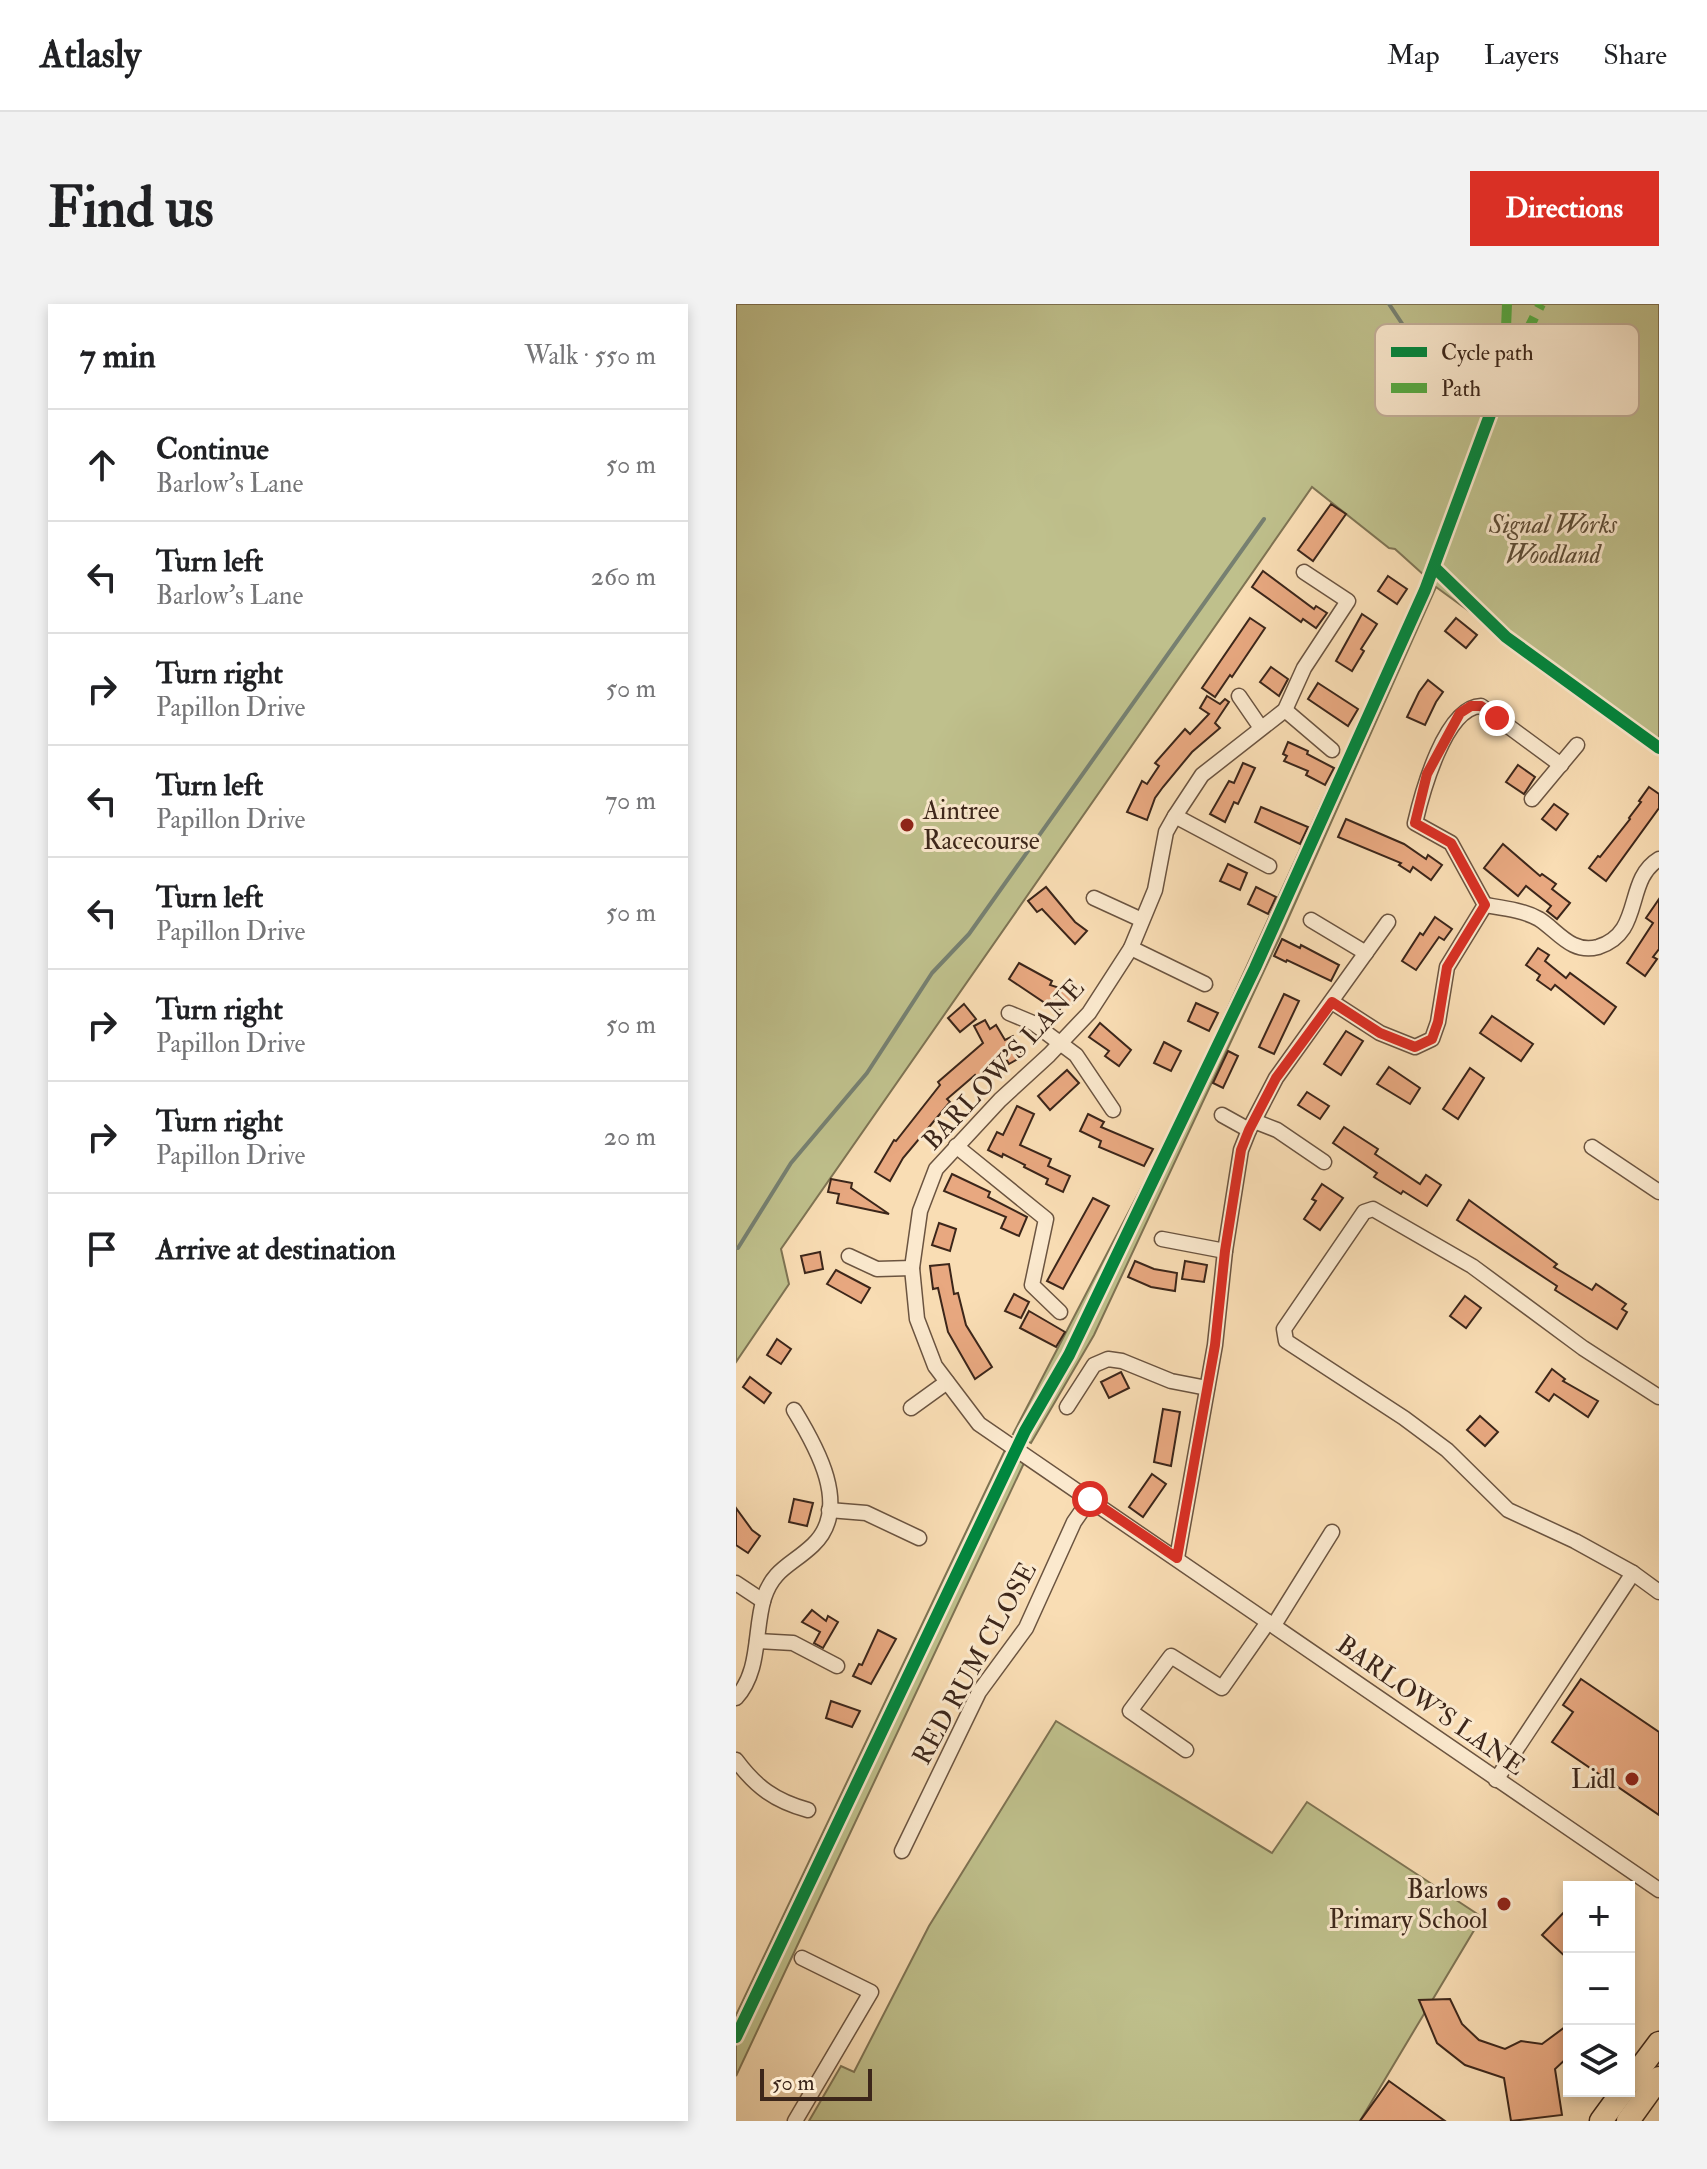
<!DOCTYPE html>
<html lang="en">
<head>
<meta charset="utf-8">
<style>
  body { margin:0; font-family:"IM FELL Double Pica",serif; background:#f2f2f2; color:#202124 }
  .controls { position:absolute; right:24px; bottom:24px; display:grid; overflow:hidden; border-radius:0px; box-shadow:0 4px 12px #0003 }
  .controls button { width:72px; height:72px; display:grid; place-items:center; padding:0; border:0; border-bottom:2px solid #e0e0e0; background:#fff; color:#202124; font:40px sans-serif }
  .scale { position:absolute; left:24px; bottom:20px; width:112px; box-sizing:border-box; padding-left:8px; border:4px solid #3c261a; border-top:0; font-size:22px; line-height:28px; white-space:nowrap; color:#3c261a; -webkit-text-stroke:6px #fbe9ce; paint-order:stroke }
  .stop { position:absolute; width:24px; height:24px; margin:-18px; border:6px solid #d93025; border-radius:50%; background:#fff }
  .stop.end { background:#d93025; border-color:#fff; box-shadow:0 2px 8px #0008 }
  .list { margin:0; padding:0; list-style:none }
  h2 { display:flex; justify-content:space-between; align-items:center; height:104px; margin:0; padding:0 32px; font-size:34px }
  h2 small { font-size:26px; font-weight:400; color:#757577 }
  .list li { display:grid; grid-template-columns:52px 1fr auto; gap:24px; align-items:center; box-sizing:border-box; height:112px; padding:0 32px; border-top:2px solid #e0e0e0 }
  .list b { display:block; font-size:30px; white-space:nowrap }
  .list p { margin:0; font-size:26px; white-space:nowrap; color:#757577 }
  .list em { font-size:26px; font-style:normal; color:#757577 }
  .icon { flex:none; width:44px; height:44px; fill:none; stroke:currentColor; stroke-width:2; stroke-linecap:round; stroke-linejoin:round }
  .map { position:relative; flex:none; width:923px; height:1817px; overflow:hidden; border-radius:0px }
  header { display:flex; align-items:center; gap:48px; box-sizing:border-box; height:112px; padding:0 40px; background:#fff; border-bottom:2px solid #e0e0e0 }
  header strong { font-size:38px }
  nav { display:flex; gap:44px; margin-inline-start:auto; font-size:28px }
  .intro { display:flex; align-items:center; justify-content:space-between; box-sizing:border-box; height:192px; padding:0 48px }
  h1 { margin:0; font-size:56px }
  .button { padding:20px 36px; border-radius:0px; background:#d93025; color:#fff; font-size:28px; font-weight:700 }
  main { display:flex; gap:48px; padding:0 48px }
  aside { flex:1; background:#fff; border-radius:0px; box-shadow:0 4px 12px #0003 }
  .map>svg:first-child { display:block }
  .green { fill:#bfc08c; stroke:#7e7353; stroke-width:2 }
  .lines { fill:none; stroke-linecap:round; stroke-linejoin:round }
  .stream { stroke:#778071; stroke-width:4 }
  .building { fill:#e8a880; stroke:#3c261a; stroke-width:2 }
  .minor-casing { stroke:#6b5440; stroke-width:17 }
  .primary-casing { stroke:#3c261a; stroke-width:25 }
  .minor { stroke:#fbe9ce; stroke-width:14 }
  .primary { stroke:#f9ddb4; stroke-width:22 }
  .quiet { stroke:#55aa42; stroke-width:10; stroke-dasharray:20 10; stroke-linecap:butt }
  .cycleway-casing { stroke:#fbe9ce; stroke-width:17 }
  .cycleway { stroke:#00873e; stroke-width:12 }
  .route { stroke:#d93025; stroke-width:10 }
  .poi-dot { fill:#8f2418; stroke:#fbe9ce; stroke-width:3 }
  .labels { text-anchor:middle; stroke-width:6; stroke-linejoin:round; paint-order:stroke }
  .park-label { font-size:26px; font-style:italic; fill:#5d4c36; stroke:#fbe9ce }
  .poi-label { font-size:26px; fill:#3c261a; stroke:#fbe9ce; text-anchor:end }
  .street-label { font-size:26px; fill:#3c261a; stroke:#fbe9ce }
  .key { fill:#fbe9ce; stroke:#c2ae98; stroke-width:2 }
  .key-label { font-size:22px; fill:#3c261a }
</style>
</head>
<body>
<header>
<strong>Atlasly</strong>
<nav><a>Map</a><a>Layers</a><a>Share</a></nav>
</header>
<div class="intro"><h1>Find us</h1><a class="button">Directions</a></div>
<main>
<aside>
<h2>7 min<small>Walk · 550 m</small></h2>
<ul class="list">
<li><svg class="icon" aria-label="ahead" viewBox="0 0 24 24"><path d="M12 20V5M6 11l6-6 6 6"/></svg><div><b>Continue</b><p>Barlow's Lane</p></div><em>50 m</em></li>
<li><svg class="icon" aria-label="left" viewBox="0 0 24 24"><path d="M17 20v-9H6M10 6l-5 5 5 5"/></svg><div><b>Turn left</b><p>Barlow's Lane</p></div><em>260 m</em></li>
<li><svg class="icon" aria-label="right" viewBox="0 0 24 24"><path d="M7 20v-9h11M14 6l5 5-5 5"/></svg><div><b>Turn right</b><p>Papillon Drive</p></div><em>50 m</em></li>
<li><svg class="icon" aria-label="left" viewBox="0 0 24 24"><path d="M17 20v-9H6M10 6l-5 5 5 5"/></svg><div><b>Turn left</b><p>Papillon Drive</p></div><em>70 m</em></li>
<li><svg class="icon" aria-label="left" viewBox="0 0 24 24"><path d="M17 20v-9H6M10 6l-5 5 5 5"/></svg><div><b>Turn left</b><p>Papillon Drive</p></div><em>50 m</em></li>
<li><svg class="icon" aria-label="right" viewBox="0 0 24 24"><path d="M7 20v-9h11M14 6l5 5-5 5"/></svg><div><b>Turn right</b><p>Papillon Drive</p></div><em>50 m</em></li>
<li><svg class="icon" aria-label="right" viewBox="0 0 24 24"><path d="M7 20v-9h11M14 6l5 5-5 5"/></svg><div><b>Turn right</b><p>Papillon Drive</p></div><em>20 m</em></li>
<li><svg class="icon" aria-label="arrive" viewBox="0 0 24 24"><path d="M6 21V4h12l-3 4 3 4H6"/></svg><div><b>Arrive at destination</b></div></li>
</ul>
</aside>
<div class="map">
<svg width="923" height="1817" viewBox="0 0 923 1817">
  <rect width="100%" height="100%" fill="#f9ddb4"/>
  <filter id="stains"><feTurbulence type="fractalNoise" baseFrequency=".0025" numOctaves="4"/><feColorMatrix values="0 0 0 0 .2 0 0 0 0 .09 0 0 0 0 .02 0 0 0 .5 -.17"/></filter>
  <radialGradient id="worn" r=".72"><stop offset=".6" stop-color="#630" stop-opacity="0"/><stop offset="1" stop-color="#630" stop-opacity=".3"/></radialGradient>
  <!-- green -->
  <g class="green">
    <path d="M0 0H923V446L700 283 548 624 358 1031 295 1139 277 1130 440 817 689 272 659 245 653 244 576 183 45 945 53 980 0 1058Z"/>
    <path d="M269 1146 288 1159 0 1772V1711Z"/>
    <path d="M320 1417 536 1549 571 1498 746 1613 624 1817H73L105 1762 118 1768 193 1622Z"/>
  </g>
  <g class="lines">
    <!-- stream -->
    <g class="stream">
      <path d="M653 0 667 21"/>
      <path d="M2 944 55 859 131 769 196 669 233 630 528 215"/>
    </g>
  </g>
  <!-- building -->
  <g class="building">
    <path d="M595 200 610 210 577 257 562 246Z"/>
    <path d="M527 267 578 305 580 302 591 309 580 324 567 315 565 318 516 283Z"/>
    <path d="M652 272 671 285 661 300 642 287Z"/>
    <path d="M626 310 641 320 625 345 628 347 616 367 600 357Z"/>
    <path d="M514 314 529 324 496 373 494 371 479 393 466 384Z"/>
    <path d="M720 314 741 331 730 344 709 327Z"/>
    <path d="M535 363 552 375 543 392 524 378Z"/>
    <path d="M692 376 707 388 700 398 689 421 671 413 683 388Z"/>
    <path d="M582 379 622 405 612 422 572 395Z"/>
    <path d="M471 392 484 400 489 395 493 398 479 419 484 424 456 448 427 483 419 494 411 516 391 508 406 477 411 480 423 462 419 459 449 425 454 430 473 410 464 404Z"/>
    <path d="M552 438 572 447 571 450 598 464 589 481 570 471 572 467 548 457 551 452 547 450Z"/>
    <path d="M507 459 519 464 502 500 498 498 489 518 474 510 493 477 498 479Z"/>
    <path d="M782 461 799 473 788 490 770 478Z"/>
    <path d="M913 483 923 490V504L870 577 853 564 862 552 864 553 894 515 893 514 905 498 903 497Z"/>
    <path d="M818 500 832 510 820 526 806 515Z"/>
    <path d="M525 503 572 523 564 540 519 518Z"/>
    <path d="M610 515 668 540 690 555 692 551 706 561 695 576 677 563 674 568 663 561 665 559 602 533Z"/>
    <path d="M767 540 804 572 806 570 820 580 816 585 834 599 821 615 811 607 815 602 790 582 782 592 748 564Z"/>
    <path d="M492 560 511 569 504 586 484 577Z"/>
    <path d="M310 583 339 618 351 627 339 640 306 605 301 608 292 597Z"/>
    <path d="M520 583 540 593 532 610 512 600Z"/>
    <path d="M923 595V645L917 653 921 655 909 672 891 659 917 619 910 614Z"/>
    <path d="M699 613 716 625 708 636 703 633 680 666 666 657 684 629 687 631Z"/>
    <path d="M546 635 564 644 565 641 603 661 595 677 551 656 550 658 538 652Z"/>
    <path d="M802 644 813 651 809 657 830 674 834 669 880 703 868 720 819 681 815 686 801 676 804 671 790 661Z"/>
    <path d="M283 659 316 677 314 681 339 689 335 701 326 698 324 705 312 701 273 675Z"/>
    <path d="M548 690 563 697 538 750 523 743Z"/>
    <path d="M460 699 482 709 473 727 452 717Z"/>
    <path d="M228 700 240 715 224 728 212 714Z"/>
    <path d="M756 712 797 740 785 757 744 729Z"/>
    <path d="M249 716 254 725 260 721 269 736 277 732 287 752 273 760 269 753 252 768 250 766 241 774 239 771 211 795 214 798 167 854 154 877 139 868 158 836 160 837 204 781 202 778 247 739 238 722Z"/>
    <path d="M364 719 395 746 383 762 369 752 373 747 353 733Z"/>
    <path d="M610 727 627 737 605 771 588 760Z"/>
    <path d="M428 738 445 747 435 767 418 759Z"/>
    <path d="M492 747 502 752 487 784 477 779Z"/>
    <path d="M653 763 684 784 674 800 641 780Z"/>
    <path d="M734 764 748 774 722 815 707 805Z"/>
    <path d="M331 766 343 779 314 806 302 792Z"/>
    <path d="M571 788 593 802 584 815 562 801Z"/>
    <path d="M281 802 298 810 284 841 315 855 312 862 334 872 327 888 310 880 312 875 288 863 289 861 267 850 266 853 252 846 261 828 267 831Z"/>
    <path d="M352 810 368 818 365 823 417 845 408 862 363 843 365 837 344 827Z"/>
    <path d="M608 823 642 845 639 850 684 880 690 871 705 881 691 902 667 887 665 890 638 873 641 869 597 839Z"/>
    <path d="M216 870 254 888 252 893 291 913 283 932 265 924 270 913 208 887Z"/>
    <path d="M95 875 116 879 115 884 153 910 101 899 103 890 92 888Z"/>
    <path d="M586 880 607 894 584 926 568 915 580 897 576 895Z"/>
    <path d="M357 894 373 902 327 985 311 977Z"/>
    <path d="M733 896 821 960 818 963 856 986 860 980 890 1000 886 1005 891 1008 881 1025 819 986 821 982 721 916Z"/>
    <path d="M203 919 220 925 214 947 196 941Z"/>
    <path d="M84 948 87 965 69 969 65 952Z"/>
    <path d="M399 957 418 965 441 969 439 987 415 983 392 973Z"/>
    <path d="M449 957 471 961 468 978 446 975Z"/>
    <path d="M213 960 218 990 222 989 230 1021 256 1063 239 1075 212 1028 202 984 197 985 194 962Z"/>
    <path d="M100 966 134 984 125 999 91 980Z"/>
    <path d="M278 990 293 998 285 1014 269 1007Z"/>
    <path d="M729 992 745 1004 730 1024 714 1012Z"/>
    <path d="M293 1007 329 1028 320 1043 284 1024Z"/>
    <path d="M41 1035 55 1045 45 1060 31 1051Z"/>
    <path d="M816 1065 829 1075 827 1077 862 1097 852 1113 818 1090 813 1097 800 1088Z"/>
    <path d="M385 1068 393 1084 373 1094 365 1078Z"/>
    <path d="M14 1073 35 1089 28 1099 7 1083Z"/>
    <path d="M427 1105 444 1108 435 1162 418 1158Z"/>
    <path d="M744 1112 762 1128 749 1142 731 1126Z"/>
    <path d="M416 1170 430 1180 407 1213 393 1203Z"/>
    <path d="M58 1195 77 1199 71 1222 53 1218Z"/>
    <path d="M0 1204 16 1226 24 1232 12 1249 0 1241Z"/>
    <path d="M76 1306 90 1317 92 1312 102 1318 87 1344 78 1339 84 1328 66 1318Z"/>
    <path d="M142 1326 160 1335 135 1380 117 1372 123 1360 126 1361Z"/>
    <path d="M845 1375 923 1428V1511L816 1438 837 1408 827 1401Z"/>
    <path d="M95 1397 124 1407 116 1423 90 1414Z"/>
    <path d="M833 1603V1656L806 1631Z"/>
    <path d="M714 1695 726 1720 743 1736 769 1745 785 1737 806 1740 833 1720V1752L819 1765 826 1811 775 1817 768 1774 729 1761 701 1739 683 1696Z"/>
    <path d="M653 1777 709 1817H624Z"/>
  </g>
  <g class="lines">
    <defs>
      <g id="minor">
        <path d="M568 268 612 297 568 364 549 406 466 471 439 512 430 528 419 586 395 644 353 709 313 751 264 796 200 865 184 907 176 964 181 1015 199 1062 243 1120 923 1586"/>
        <path d="M503 392 525 424"/>
        <path d="M549 406 596 446"/>
        <path d="M796 495 841 441"/>
        <path d="M439 512 533 562"/>
        <path d="M358 594 406 616"/>
        <path d="M749 601C767 604 787 606 803 615 822 627 835 650 862 643 908 629 888 576 923 555"/>
        <path d="M575 616 630 649"/>
        <path d="M395 644 469 680"/>
        <path d="M596 698 644 729 679 743 696 735 702 718 711 663 749 601 715 539 679 519C686 489 709 403 745 402L825 461"/>
        <path d="M273 709 297 719 340 751 377 806"/>
        <path d="M486 811 513 826"/>
        <path d="M518 817 541 826 588 858"/>
        <path d="M220 842 310 915 296 981 324 1008"/>
        <path d="M856 843 923 888"/>
        <path d="M426 935 489 947"/>
        <path d="M113 952 141 965 176 964"/>
        <path d="M923 1093 847 1044 736 962 637 905 628 908 548 1025 550 1037 668 1114 711 1146 772 1206 839 1237 897 1269 923 1288"/>
        <path d="M331 1103 358 1061 372 1055 386 1057 435 1077 471 1084"/>
        <path d="M175 1104 211 1078"/>
        <path d="M93 1206 130 1209 183 1234"/>
        <path d="M441 1254 479 1041 489 947 505 846 513 826 540 774 652 618"/>
        <path d="M0 1279 27 1297"/>
        <path d="M538 1321 596 1228"/>
        <path d="M21 1337 57 1339 101 1362"/>
        <path d="M0 1394C25 1367 18 1326 28 1294 37 1265 56 1261 77 1241 116 1204 80 1142 58 1106"/>
        <path d="M450 1446 394 1407 435 1352 486 1384 532 1318"/>
        <path d="M0 1456C20 1483 39 1497 72 1506"/>
        <path d="M760 1476 897 1269"/>
        <path d="M166 1547 243 1388 290 1324 338 1218 354 1195"/>
        <path d="M59 1817 135 1688 66 1654"/>
      </g>
      <g id="primary">
        <path d="M893 1779 923 1739"/>
        <path d="M865 1817 887 1787"/>
        <path d="M892 1817 923 1774"/>
      </g>
    </defs>
    <!-- minor casing -->
    <use href="#minor" class="minor-casing"/>
    <!-- primary casing -->
    <use href="#primary" class="primary-casing"/>
    <!-- minor -->
    <use href="#minor" class="minor"/>
    <!-- primary -->
    <use href="#primary" class="primary"/>
    <!-- quiet -->
    <path class="quiet" d="M771 0 768 73 805 0"/>
    <defs>
      <g id="cycleway">
        <path d="M698 263 770 333 923 444"/>
        <path d="M0 1733 289 1127 333 1051 519 664 689 286 768 73"/>
      </g>
    </defs>
    <!-- cycleway casing -->
    <use href="#cycleway" class="cycleway-casing"/>
    <!-- cycleway -->
    <use href="#cycleway" class="cycleway"/>
  </g>
  <g class="lines">
    <!-- route -->
    <path class="route" d="M354 1195 441 1254 479 1041 489 947 505 846 513 826 540 774 596 698 644 729 679 743 696 735 702 718 711 663 749 601 715 539 679 519 691 470 724 409 735 402H745L761 414"/>
  </g>
  <!-- markers -->
  <g class="poi-dot">
    <circle cx="171" cy="521" r="8"/>
    <circle cx="896" cy="1475" r="8"/>
    <circle cx="768" cy="1600" r="8"/>
  </g>
  <g class="labels">
    <!-- park labels -->
    <g class="park-label">
      <text x="817" y="229">Signal Works<tspan x="817" dy="30">Woodland</tspan></text>
    </g>
    <!-- poi labels -->
    <g class="poi-label">
      <text x="187" y="515" text-anchor="start">Aintree<tspan x="187" dy="30">Racecourse</tspan></text>
      <text x="880" y="1484">Lidl</text>
      <text x="752" y="1594">Barlows<tspan x="752" dy="30">Primary School</tspan></text>
    </g>
    <!-- street labels -->
    <g class="street-label">
      <text transform="translate(267 760) rotate(-47)" y="9">BARLOW'S LANE</text>
      <text transform="translate(238 1359) rotate(-61)" y="9">RED RUM CLOSE</text>
      <text transform="translate(695 1401) rotate(35)" y="9">BARLOW'S LANE</text>
    </g>
  </g>
  <!-- legend -->
  <rect x="639" y="20" width="264" height="92" rx="12" class="key"/>
  <rect x="655" y="43" width="36" height="10" fill="#00873e"/>
  <rect x="655" y="79" width="36" height="10" fill="#55aa42"/>
  <g class="key-label">
    <text x="705" y="56">Cycle path</text>
    <text x="705" y="92">Path</text>
  </g>
  <rect width="100%" height="100%" filter="url(#stains)"/>
  <rect width="100%" height="100%" fill="url(#worn)"/>
</svg>
<div class="controls">
<button>+</button>
<button>−</button>
<button><svg class="icon" aria-label="layers" viewBox="0 0 24 24"><path d="M12 4l9 5-9 5-9-5zM3 14l9 5 9-5"/></svg></button>
</div>
<div class="scale">50 m</div>
<div class="stop" style="left:354px;top:1195px"></div>
<div class="stop end" style="left:761px;top:414px"></div>
</div>
</main>
</body>
</html>
